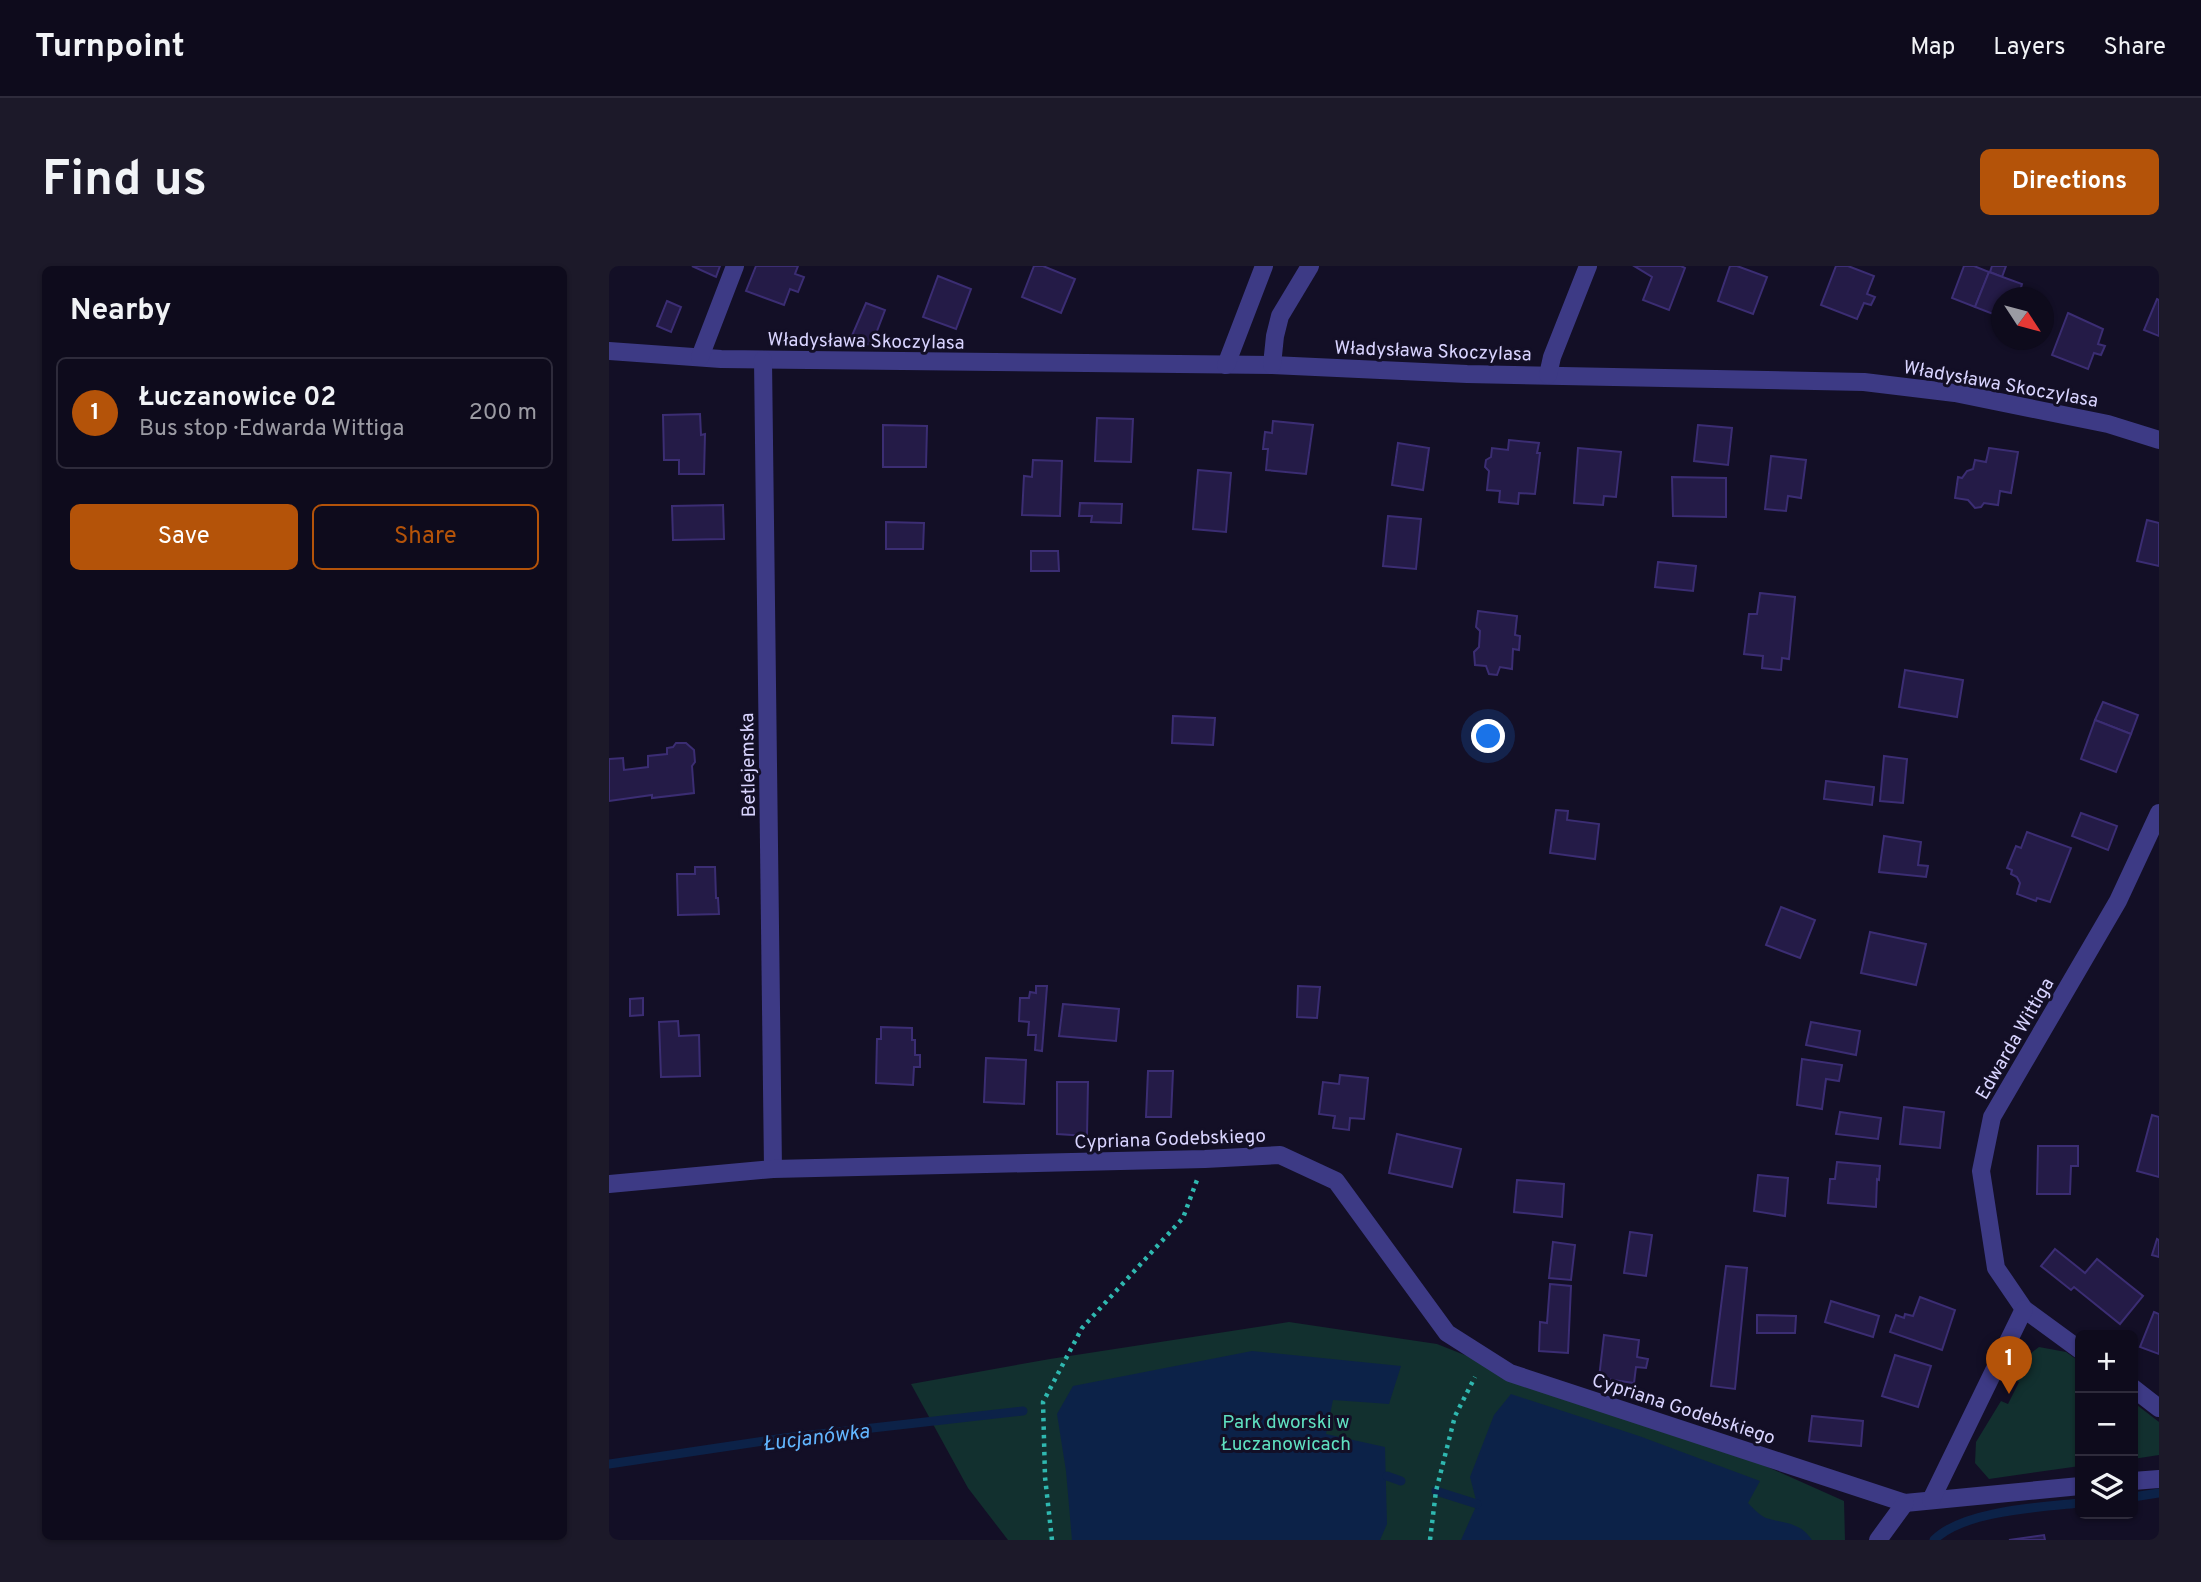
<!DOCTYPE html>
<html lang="en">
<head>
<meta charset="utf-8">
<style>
  body { margin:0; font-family:Overpass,sans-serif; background:#1c1929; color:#f1f3f6 }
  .controls { position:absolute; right:21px; bottom:21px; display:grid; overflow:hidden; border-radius:10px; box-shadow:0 2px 5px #0004 }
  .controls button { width:63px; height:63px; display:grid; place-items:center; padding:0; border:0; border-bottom:2px solid #2e2b3b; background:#0e0b1c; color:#f1f3f6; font:35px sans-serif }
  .compass { position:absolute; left:1382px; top:21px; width:63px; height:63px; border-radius:50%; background:#0e0b1c; box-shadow:0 2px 5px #0004; rotate:126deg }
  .you { position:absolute; left:880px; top:471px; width:24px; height:24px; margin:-18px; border:5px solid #fff; border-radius:50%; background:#1a73e8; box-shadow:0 0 0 10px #1a73e833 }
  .badge { display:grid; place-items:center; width:46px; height:46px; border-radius:50%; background:#b45309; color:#fff; font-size:23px; font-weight:700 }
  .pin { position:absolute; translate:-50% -58px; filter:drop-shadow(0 2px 4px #0008) }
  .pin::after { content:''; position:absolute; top:37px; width:24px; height:21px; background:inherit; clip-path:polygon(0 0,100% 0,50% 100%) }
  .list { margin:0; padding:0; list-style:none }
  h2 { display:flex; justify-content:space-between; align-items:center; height:91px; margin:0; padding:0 28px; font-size:30px }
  h2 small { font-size:23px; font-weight:400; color:#9b9ba3 }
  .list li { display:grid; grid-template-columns:46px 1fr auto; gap:21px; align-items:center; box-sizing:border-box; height:112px; margin:0 14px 14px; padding:0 14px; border:2px solid #2e2b3b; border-radius:10px }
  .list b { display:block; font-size:26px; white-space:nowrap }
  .list p { margin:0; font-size:23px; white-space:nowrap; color:#9b9ba3 }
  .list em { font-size:23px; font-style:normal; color:#9b9ba3 }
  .actions { display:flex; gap:14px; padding:21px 28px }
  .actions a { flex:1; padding:16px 0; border:2px solid #b45309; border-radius:10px; text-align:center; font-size:24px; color:#b45309 }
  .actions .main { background:#b45309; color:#fff }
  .icon { flex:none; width:38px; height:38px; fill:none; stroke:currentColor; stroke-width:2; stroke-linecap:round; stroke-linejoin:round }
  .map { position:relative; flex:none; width:1550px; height:1274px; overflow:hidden; border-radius:10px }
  header { display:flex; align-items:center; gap:42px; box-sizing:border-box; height:98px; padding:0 35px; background:#0e0b1c; border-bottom:2px solid #2e2b3b }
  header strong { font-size:33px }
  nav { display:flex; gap:38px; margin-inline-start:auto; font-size:24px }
  .intro { display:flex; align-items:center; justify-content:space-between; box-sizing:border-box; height:168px; padding:0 42px }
  h1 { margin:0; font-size:49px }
  .button { padding:18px 32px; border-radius:10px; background:#b45309; color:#fff; font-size:24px; font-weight:700 }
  main { display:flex; gap:42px; padding:0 42px }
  aside { flex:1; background:#0e0b1c; border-radius:10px; box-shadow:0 2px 5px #0004 }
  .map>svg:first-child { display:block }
  .green { fill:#12302f }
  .water { fill:#0c2248 }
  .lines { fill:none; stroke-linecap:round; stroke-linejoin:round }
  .stream { stroke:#0c2248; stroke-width:9 }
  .building { fill:#241b47; stroke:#3b2d73; stroke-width:2 }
  .path { stroke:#2fb8b0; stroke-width:4.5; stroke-dasharray:3.5 5; stroke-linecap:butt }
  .minor { stroke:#3d3a85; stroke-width:18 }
  .labels { text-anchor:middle; stroke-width:6; stroke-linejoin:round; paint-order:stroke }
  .street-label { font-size:19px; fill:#d9d4ff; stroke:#130f26 }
  .park-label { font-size:19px; fill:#5fe0c0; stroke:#130f26 }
  .water-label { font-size:21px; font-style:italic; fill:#62b6ff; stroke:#130f26 }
</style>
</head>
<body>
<header>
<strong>Turnpoint</strong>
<nav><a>Map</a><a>Layers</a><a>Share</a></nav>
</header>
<div class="intro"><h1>Find us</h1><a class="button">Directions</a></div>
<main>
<aside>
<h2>Nearby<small></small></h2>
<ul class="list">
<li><span class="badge">1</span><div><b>Łuczanowice 02</b><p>Bus stop · Edwarda Wittiga</p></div><em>200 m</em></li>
</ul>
<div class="actions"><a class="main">Save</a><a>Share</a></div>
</aside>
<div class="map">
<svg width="1550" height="1274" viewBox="0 0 1550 1274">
  <rect width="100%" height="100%" fill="#130f26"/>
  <!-- green -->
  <g class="green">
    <path d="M680 1056 828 1078 901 1107 1085 1168 1235 1235 1236 1274H399L359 1222 302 1118 441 1093Z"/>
    <path d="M1430 1081 1457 1086 1471 1096V1200L1380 1213 1366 1197 1367 1176 1392 1135 1399 1138 1410 1116 1403 1113 1413 1094Z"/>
    <path d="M1524 1136 1550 1156V1189L1524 1193Z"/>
  </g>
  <!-- water -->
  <g class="water">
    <path d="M643 1085 792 1100 780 1138 724 1134 717 1168 776 1181 778 1258 771 1274H463L457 1205 448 1148 464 1120Z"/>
    <path d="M902 1128 1030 1170 1151 1215 1139 1237C1144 1242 1150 1249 1157 1252 1176 1258 1191 1256 1203 1274H852L868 1238 861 1211 885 1149Z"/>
  </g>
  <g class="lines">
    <!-- stream -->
    <g class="stream">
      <path d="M0 1198 175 1172 414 1145"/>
      <path d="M778 1210 792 1215"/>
      <path d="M827 1225 868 1238"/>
      <path d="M1524 1231 1550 1227"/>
      <path d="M1325 1274C1353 1245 1431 1241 1471 1237"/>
    </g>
  </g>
  <!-- building -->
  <g class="building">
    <path d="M83 0H111L107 11Z"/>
    <path d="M147 0H189L186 8 195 11 189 26 181 23 175 39 137 25Z"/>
    <path d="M425 0H434L466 13 452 47 413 31Z"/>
    <path d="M1025 0H1072L1076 2 1060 44 1034 34 1043 11Z"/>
    <path d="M1121 0H1128L1158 11 1144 48 1109 35Z"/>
    <path d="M1227 0H1239L1265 10 1258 28 1266 31 1262 39 1255 37 1248 53 1212 39Z"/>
    <path d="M1355 0H1365L1380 6 1366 41 1343 32Z"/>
    <path d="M1383 0H1397L1393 11 1381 6Z"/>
    <path d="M1380 6 1413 18 1409 32H1392V51L1366 41Z"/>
    <path d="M329 10 362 23 347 63 314 51Z"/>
    <path d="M1548 33 1550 34V70L1535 64Z"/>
    <path d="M58 35 72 41 62 66 48 60Z"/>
    <path d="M257 37 276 44 263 78 239 79Z"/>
    <path d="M1459 47 1494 63 1489 78 1496 80 1492 89 1485 87 1479 103 1443 89Z"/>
    <path d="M91 148 92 169 96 168 95 208H70V194H55L54 149Z"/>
    <path d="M488 152 524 153 522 196 486 195Z"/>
    <path d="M664 155 704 159 697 208 657 204 659 183H654L656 166 663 167Z"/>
    <path d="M274 159 318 160 317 201H274Z"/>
    <path d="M1089 159 1123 162 1119 199 1085 195Z"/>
    <path d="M900 174 930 177 928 187H931L926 228 910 227 909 238 890 236 891 225 878 224 880 205 876 201 877 194 882 191 883 182 899 184Z"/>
    <path d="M789 177 820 182 814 224 783 219Z"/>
    <path d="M969 182 1012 186 1007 231 995 230 994 239 965 237Z"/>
    <path d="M1380 182 1409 186 1402 227 1391 225 1389 239 1375 237 1372 241 1366 242 1359 234 1346 232 1349 211 1353 212 1358 205 1364 203 1366 194 1377 196Z"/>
    <path d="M1162 190 1197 194 1192 232 1179 230 1177 245 1156 243Z"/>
    <path d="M424 194 453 195 451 250 413 249 415 210 423 211Z"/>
    <path d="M589 204 622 207 617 266 584 263Z"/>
    <path d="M1063 211 1117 212V251L1064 250Z"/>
    <path d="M471 237 513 238 512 257 482 256 483 250H470Z"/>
    <path d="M114 239 115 273 64 274 63 240Z"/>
    <path d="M779 250 812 253 807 303 774 300Z"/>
    <path d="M1538 254 1550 257V300L1528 295Z"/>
    <path d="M277 256 315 257 314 283H277Z"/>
    <path d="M422 285H449L450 305H422Z"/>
    <path d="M1049 296 1087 300 1084 325 1046 321Z"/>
    <path d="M1151 327 1186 331 1180 393 1173 392 1172 404 1153 402 1154 390 1135 388 1140 348H1148Z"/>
    <path d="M869 345 908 350 906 369 911 370 910 384 904 383 903 403 891 401 888 409 880 408 877 400 866 399 865 386 870 381 871 365 867 361Z"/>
    <path d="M1296 404 1354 414 1348 451 1290 441Z"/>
    <path d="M1494 436 1529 449 1522 468 1486 454Z"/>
    <path d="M564 450 606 452 604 479 563 477Z"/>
    <path d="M1486 454 1522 468 1507 506 1472 493Z"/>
    <path d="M67 477H77L85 484 86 496 83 500 85 527 43 532V529L0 535V493L14 492 15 504 39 501V490L58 488V482L64 481Z"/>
    <path d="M1275 490 1298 493 1294 537 1271 535Z"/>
    <path d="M1217 515 1265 521 1263 539 1215 533Z"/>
    <path d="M947 544 959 545 958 554 990 558 986 593 941 587Z"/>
    <path d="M1472 547 1508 560 1499 584 1463 570Z"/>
    <path d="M1418 566 1462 582 1441 636 1428 632 1427 635 1408 628 1411 617 1408 611 1402 608 1403 604 1398 602 1407 580 1412 582Z"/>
    <path d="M1275 570 1312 576 1309 599 1319 600 1317 611 1270 606Z"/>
    <path d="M86 601H106L107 632H109L110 648 69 649 68 608H86Z"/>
    <path d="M1172 641 1206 654 1191 692 1157 679Z"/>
    <path d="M1261 666 1317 678 1307 719 1252 707Z"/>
    <path d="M427 720H438L433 785 426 784 427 769H419L420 756 410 755 411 732H420L421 726 427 727Z"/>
    <path d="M689 720 711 721 708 752 688 751Z"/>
    <path d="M34 732V749L21 750V733Z"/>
    <path d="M454 738 510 743 507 775 450 770Z"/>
    <path d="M69 755 70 770 90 769 91 810 52 811 50 756Z"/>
    <path d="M1202 756 1251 765 1247 789 1197 779Z"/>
    <path d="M272 761 303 762V774H306V789H311V801H305L304 819 267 817 268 773H272Z"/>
    <path d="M377 792 417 794 415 838 375 836Z"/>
    <path d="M1193 793 1233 799 1230 815 1217 813 1213 843 1188 839Z"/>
    <path d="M539 805H564L562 851H537Z"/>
    <path d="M731 809 759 812 755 853 741 852 740 864 724 862 726 850 710 848 714 816 730 818Z"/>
    <path d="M448 816H479L478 870 448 868Z"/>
    <path d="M1295 841 1335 846 1331 882 1291 878Z"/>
    <path d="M1231 846 1272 852 1269 873 1227 868Z"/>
    <path d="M1543 849 1550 851V911L1528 905Z"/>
    <path d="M788 868 852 883 843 921 780 907Z"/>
    <path d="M1429 880H1469V900H1462L1461 928H1428Z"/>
    <path d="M1228 896 1271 900 1270 914 1268 913 1267 941 1219 937 1221 913H1226Z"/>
    <path d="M1149 909 1179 912 1176 950 1145 945Z"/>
    <path d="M908 914 955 918 953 951 905 946Z"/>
    <path d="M1021 966 1043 969 1037 1010 1015 1007Z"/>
    <path d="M1548 973 1550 974V991L1543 989Z"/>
    <path d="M944 976 966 979 962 1014 940 1012Z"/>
    <path d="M1446 983 1476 1007 1488 993 1534 1030 1511 1058 1465 1021 1462 1024 1432 1000Z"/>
    <path d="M1117 1000 1138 1002 1126 1123 1102 1120Z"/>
    <path d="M941 1018 962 1020 959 1087 930 1085 931 1056 938 1057Z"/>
    <path d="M1311 1031 1346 1044 1333 1084 1281 1066 1287 1049 1295 1052 1296 1048 1304 1050Z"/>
    <path d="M1222 1035 1270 1050 1264 1071 1216 1056Z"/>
    <path d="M1545 1046 1550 1048V1088L1531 1081Z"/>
    <path d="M1148 1049 1187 1050 1186 1067H1148Z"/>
    <path d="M995 1069 1030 1074 1028 1091 1039 1093 1037 1102 1027 1101 1025 1117 990 1112Z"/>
    <path d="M1286 1089 1322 1100 1309 1141 1273 1130Z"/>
    <path d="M1203 1150 1254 1155 1252 1180 1200 1175Z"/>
    <path d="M1435 1269 1436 1274H1400Z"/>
  </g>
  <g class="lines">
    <!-- path -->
    <g class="path">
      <path d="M443 1274 436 1211 434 1136 473 1062 574 952 588 914"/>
      <path d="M821 1274 827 1225 846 1150 866 1111"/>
    </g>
    <!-- minor -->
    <g class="minor">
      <path d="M0 85 112 93 663 99 858 108 1255 116 1346 127 1499 158 1550 174"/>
      <path d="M91 91 126 0"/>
      <path d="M154 94 164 903"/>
      <path d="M617 99 655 0"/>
      <path d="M663 99 666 70 671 50 701 0"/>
      <path d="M939 109 943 91 979 0"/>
      <path d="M0 918 164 903 596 893 671 889 727 915 838 1067 901 1107 1296 1237 1471 1220"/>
      <path d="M1471 1084 1415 1043 1387 1002 1372 905 1383 851 1509 635 1550 547"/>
      <path d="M1524 1122 1550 1142"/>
      <path d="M1524 1215 1550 1213"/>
      <path d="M1322 1234 1415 1043"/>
      <path d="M1269 1274 1296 1237"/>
    </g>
  </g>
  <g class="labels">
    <!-- street labels -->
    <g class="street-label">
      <text transform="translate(257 74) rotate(1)" y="7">Władysława Skoczylasa</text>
      <text transform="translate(824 84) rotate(2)" y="7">Władysława Skoczylasa</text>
      <text transform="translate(1392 117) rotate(10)" y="7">Władysława Skoczylasa</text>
      <text transform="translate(138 499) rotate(-91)" y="7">Betlejemska</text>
      <text transform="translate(1405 772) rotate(-60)" y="7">Edwarda Wittiga</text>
      <text transform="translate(561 872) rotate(-2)" y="7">Cypriana Godebskiego</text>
      <text transform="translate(1075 1142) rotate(18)" y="7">Cypriana Godebskiego</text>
    </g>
    <!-- park labels -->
    <g class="park-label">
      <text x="677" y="1162">Park dworski w<tspan x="677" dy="22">Łuczanowicach</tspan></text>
    </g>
    <!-- water labels -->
    <g class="water-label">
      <text transform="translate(207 1171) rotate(-7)" y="7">Łucjanówka</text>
    </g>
  </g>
</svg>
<div class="controls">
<button>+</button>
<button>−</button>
<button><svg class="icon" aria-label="layers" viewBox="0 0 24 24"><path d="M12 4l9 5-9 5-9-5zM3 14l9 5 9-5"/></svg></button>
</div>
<svg class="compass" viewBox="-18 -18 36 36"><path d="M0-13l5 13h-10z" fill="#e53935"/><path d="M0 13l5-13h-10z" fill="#9b9ba3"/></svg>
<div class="you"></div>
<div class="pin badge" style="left:1400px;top:1128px">1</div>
</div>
</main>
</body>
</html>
